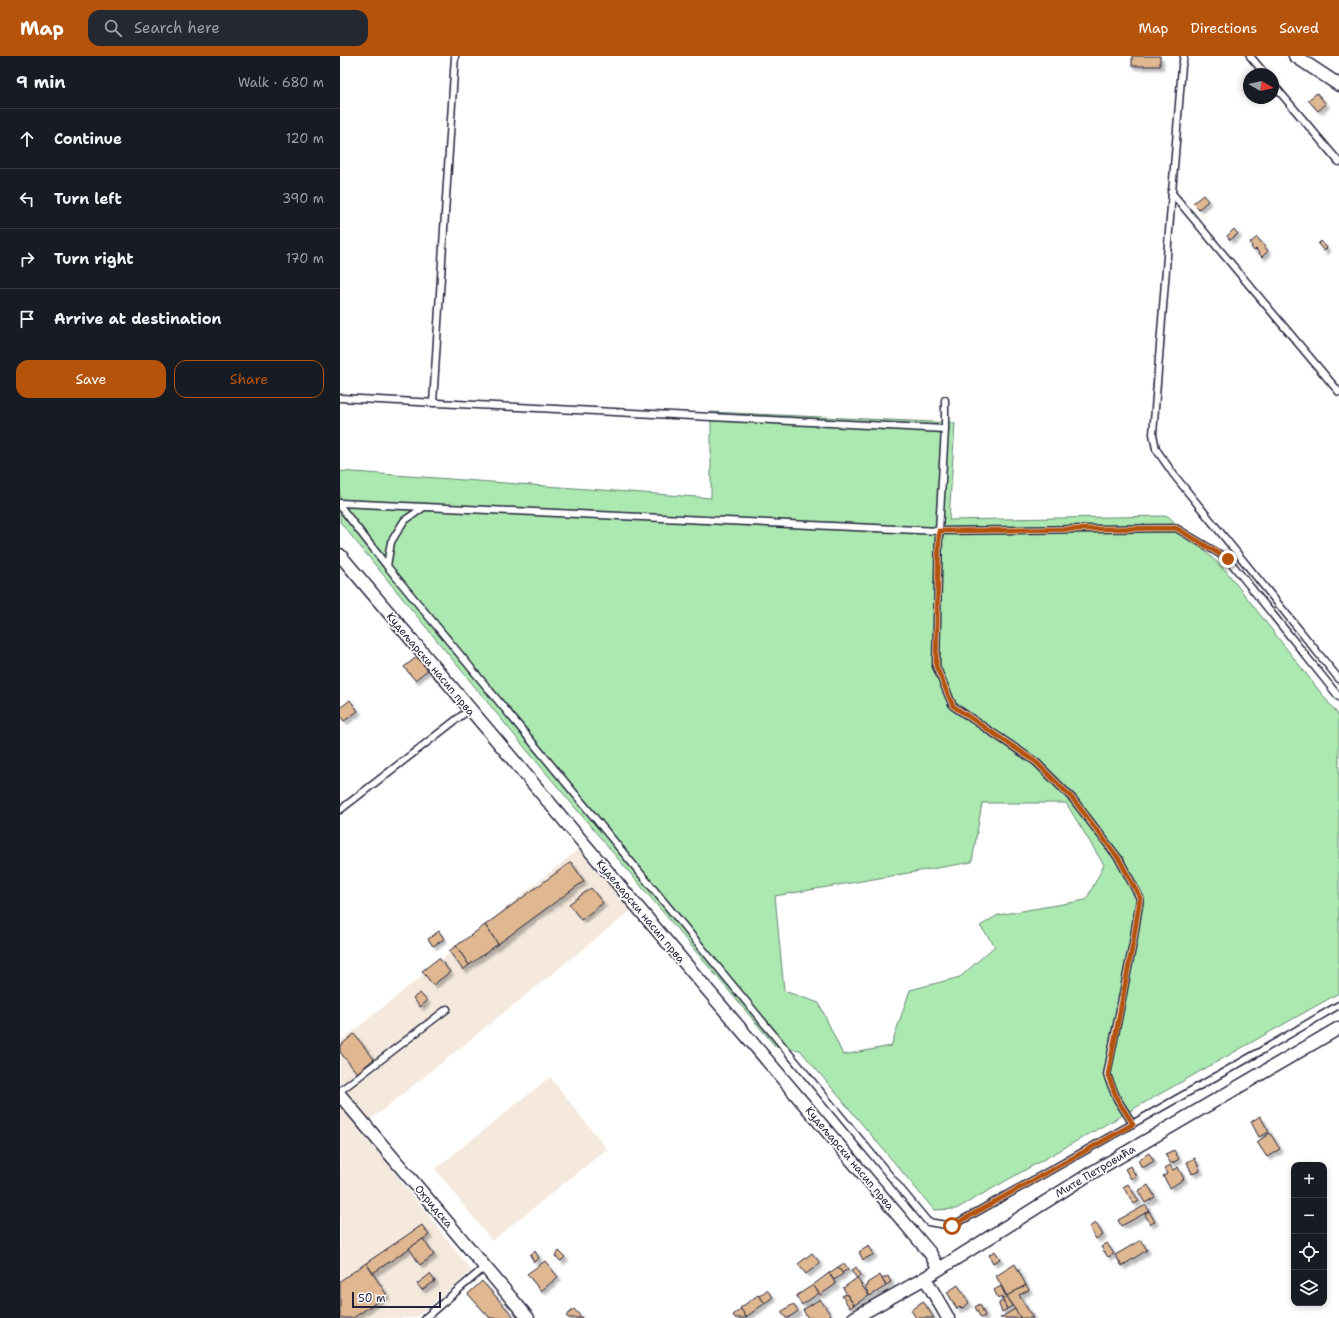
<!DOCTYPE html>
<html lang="en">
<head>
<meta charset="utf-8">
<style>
  body { margin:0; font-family:"Shantell Sans",sans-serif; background:#242831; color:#f1f3f6 }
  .controls { position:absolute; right:12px; bottom:12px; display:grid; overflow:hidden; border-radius:8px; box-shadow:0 2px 6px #0003 }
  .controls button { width:36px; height:36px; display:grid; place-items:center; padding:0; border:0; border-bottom:1px solid #363941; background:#171b24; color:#f1f3f6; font:20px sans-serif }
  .compass { position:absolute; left:903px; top:12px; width:36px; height:36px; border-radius:50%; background:#171b24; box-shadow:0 2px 6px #0003; rotate:99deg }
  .scale { position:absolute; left:12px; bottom:10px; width:89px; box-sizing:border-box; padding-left:4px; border:2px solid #22223b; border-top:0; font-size:11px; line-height:14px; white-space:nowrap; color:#22223b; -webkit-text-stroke:3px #fff; paint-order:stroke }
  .stop { position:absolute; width:12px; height:12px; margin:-9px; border:3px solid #b45309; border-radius:50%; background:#fff }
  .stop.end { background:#b45309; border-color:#fff; box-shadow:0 1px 4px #0008 }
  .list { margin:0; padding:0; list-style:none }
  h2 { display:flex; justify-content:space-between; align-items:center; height:52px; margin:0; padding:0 16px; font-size:17px }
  h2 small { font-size:13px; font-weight:400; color:#9ea1a6 }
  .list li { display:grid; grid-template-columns:26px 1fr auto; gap:12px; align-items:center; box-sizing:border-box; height:60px; padding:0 16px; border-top:1px solid #363941 }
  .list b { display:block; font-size:15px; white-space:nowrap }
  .list em { font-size:13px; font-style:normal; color:#9ea1a6 }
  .actions { display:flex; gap:8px; padding:12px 16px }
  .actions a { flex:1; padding:9px 0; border:1px solid #b45309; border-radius:12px; text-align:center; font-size:14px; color:#b45309 }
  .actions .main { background:#b45309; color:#fff }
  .icon { flex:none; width:22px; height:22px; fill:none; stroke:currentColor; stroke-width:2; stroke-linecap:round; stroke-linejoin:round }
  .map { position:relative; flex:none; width:999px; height:1262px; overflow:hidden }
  header { display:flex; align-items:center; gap:24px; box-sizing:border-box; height:56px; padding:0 20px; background:#b45309; color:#fff }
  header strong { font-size:19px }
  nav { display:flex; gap:22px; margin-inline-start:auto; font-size:14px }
  .search { width:280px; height:36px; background:#242831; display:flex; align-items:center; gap:10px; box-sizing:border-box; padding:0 14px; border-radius:12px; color:#9ea1a6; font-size:15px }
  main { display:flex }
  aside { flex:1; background:#171b24 }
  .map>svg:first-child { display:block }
  .built { fill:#f5e9de }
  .green { fill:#ace9b0; stroke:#678676; fill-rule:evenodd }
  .building { fill:#dfb790; stroke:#22223b; filter:url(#shadow) }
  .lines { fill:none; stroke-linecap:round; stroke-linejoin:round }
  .service-casing { stroke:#22223b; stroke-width:9 }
  .minor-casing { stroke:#22223b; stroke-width:15 }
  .service { stroke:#fff; stroke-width:6 }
  .minor { stroke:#fff; stroke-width:12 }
  .route { stroke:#b45309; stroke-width:5 }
  .labels { text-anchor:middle; stroke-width:3.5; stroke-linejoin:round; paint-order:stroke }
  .street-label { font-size:11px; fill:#22223b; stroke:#fff }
</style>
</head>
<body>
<header>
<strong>Map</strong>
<div class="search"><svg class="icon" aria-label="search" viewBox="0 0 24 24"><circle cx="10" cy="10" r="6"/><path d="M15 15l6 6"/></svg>Search here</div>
<nav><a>Map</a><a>Directions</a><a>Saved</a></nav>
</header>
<main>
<aside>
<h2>9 min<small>Walk · 680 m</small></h2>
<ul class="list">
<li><svg class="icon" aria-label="ahead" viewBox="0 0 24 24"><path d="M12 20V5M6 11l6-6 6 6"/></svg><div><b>Continue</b></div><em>120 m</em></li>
<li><svg class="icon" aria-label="left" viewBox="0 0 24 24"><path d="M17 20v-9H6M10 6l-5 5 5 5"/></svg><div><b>Turn left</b></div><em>390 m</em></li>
<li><svg class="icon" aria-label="right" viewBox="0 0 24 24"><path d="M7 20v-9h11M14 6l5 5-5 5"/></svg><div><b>Turn right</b></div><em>170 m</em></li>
<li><svg class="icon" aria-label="arrive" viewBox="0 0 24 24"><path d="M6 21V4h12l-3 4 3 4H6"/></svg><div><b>Arrive at destination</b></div></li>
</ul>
<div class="actions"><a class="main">Save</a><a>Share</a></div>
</aside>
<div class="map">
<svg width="999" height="1262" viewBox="0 0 999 1262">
  <defs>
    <filter id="shadow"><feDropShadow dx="3.5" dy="3.5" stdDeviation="1" flood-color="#0004"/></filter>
  </defs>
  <rect width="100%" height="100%" fill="#fff"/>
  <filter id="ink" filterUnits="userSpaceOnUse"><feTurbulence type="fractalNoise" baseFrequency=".025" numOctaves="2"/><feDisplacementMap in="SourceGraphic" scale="8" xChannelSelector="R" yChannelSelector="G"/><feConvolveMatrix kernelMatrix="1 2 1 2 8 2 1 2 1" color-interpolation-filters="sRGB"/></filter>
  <g filter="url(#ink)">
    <!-- built -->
    <g class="built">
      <path d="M240 792 293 853 29 1065 0 1026V986Z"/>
      <path d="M210 1021 267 1093 152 1185 95 1113Z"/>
      <path d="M0 1050 31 1087 132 1215 75 1262H0Z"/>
    </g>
    <!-- green -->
    <path class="green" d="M371 356 615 367 609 464 828 460 886 515 999 660V937L616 1153 594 1154 460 994 436 991 180 686 0 466V415L371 442ZM642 747H726L764 809 746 844 658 859 640 870 655 890 620 921 570 934 551 990 503 999 479 947 444 935 435 840 632 806Z"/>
    <!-- building -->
    <g class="building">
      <rect x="792" y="0" width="28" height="10"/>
      <path d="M977 37 986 48 978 55 968 44Z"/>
      <path d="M863 139 868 145 859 153 853 147Z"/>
      <path d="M894 173 898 178 890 184 887 180Z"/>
      <path d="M917 181 928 195 922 201 916 193 914 195 911 191 912 190 910 187Z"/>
      <path d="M981 185 987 192 984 195 978 188Z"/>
      <path d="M79 599 89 613 75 624 64 611Z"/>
      <path d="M10 644 18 655 4 665 0 660V652Z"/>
      <path d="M231 806 244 825 158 888 145 869Z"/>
      <path d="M251 832 263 847 241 864 229 848Z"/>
      <path d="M145 869 158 888 129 909 116 890Z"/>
      <path d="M99 875 104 883 93 890 88 883Z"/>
      <path d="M116 890 129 909 123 914 109 895Z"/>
      <path d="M99 902 110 916 93 929 82 915Z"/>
      <path d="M80 937 87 945 80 951 73 942Z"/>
      <path d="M14 978 34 1003 17 1017 0 996V990Z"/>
      <path d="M920 1060 929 1076 919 1081 911 1066Z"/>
      <path d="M930 1077 940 1093 927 1101 917 1086Z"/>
      <path d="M834 1094 839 1103 831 1108 825 1098Z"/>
      <path d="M809 1097 814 1105 802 1112 798 1104Z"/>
      <path d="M855 1102 860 1115 852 1118 847 1106Z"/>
      <path d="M830 1109 833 1114 838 1111 844 1123 830 1132 823 1120 827 1118 824 1113Z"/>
      <path d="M790 1110 796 1120 791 1123 785 1113Z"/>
      <path d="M788 1128 799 1145 794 1148 783 1131Z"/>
      <path d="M808 1129 815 1141 805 1147 798 1135Z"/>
      <path d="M806 1149 809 1155 781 1170 778 1164Z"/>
      <path d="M809 1155 815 1166 810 1168 805 1158Z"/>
      <path d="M756 1167 763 1179 756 1183 749 1171Z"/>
      <path d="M82 1169 89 1179 33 1217 26 1207Z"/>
      <path d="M83 1183 94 1199 80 1209 69 1192Z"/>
      <path d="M801 1184 807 1194 782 1210 775 1199Z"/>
      <path d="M767 1187 774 1198 768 1201 761 1191Z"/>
      <path d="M529 1190 534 1198 523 1204 519 1196Z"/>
      <path d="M195 1195 199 1202 194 1206 190 1199Z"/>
      <path d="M219 1195 225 1201 221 1205 215 1200Z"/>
      <path d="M655 1195 660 1203 653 1207 649 1199Z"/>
      <path d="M472 1197 480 1207 466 1218 458 1208Z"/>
      <path d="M205 1205 218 1221 201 1235 187 1218Z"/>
      <path d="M26 1207 47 1239 13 1262H0V1225Z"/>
      <path d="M504 1207 508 1213 502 1217 498 1211Z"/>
      <path d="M675 1208 686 1229 667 1240 656 1220Z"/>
      <path d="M498 1211 503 1218 494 1224 489 1217Z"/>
      <path d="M516 1211 521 1219 517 1222 511 1215Z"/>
      <path d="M489 1217 496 1228 480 1239 473 1229Z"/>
      <path d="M90 1218 95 1225 82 1234 77 1228Z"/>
      <path d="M540 1219 546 1230 530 1240 525 1231 528 1230 527 1227Z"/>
      <path d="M548 1220 551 1226 546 1229 542 1223Z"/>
      <path d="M517 1222 529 1240 514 1249 503 1232Z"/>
      <path d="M142 1225 175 1262H150L128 1238Z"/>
      <path d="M473 1229 479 1237 462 1249 456 1240Z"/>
      <path d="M618 1229 629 1247 623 1252V1251L621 1252 620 1251 617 1253 607 1236Z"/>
      <path d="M686 1229 689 1234 679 1239 693 1262H680L667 1240Z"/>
      <path d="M661 1230 666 1241 662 1243 661 1240 658 1242 654 1234Z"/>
      <path d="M427 1234 433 1241 425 1247 419 1240Z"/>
      <path d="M506 1238 514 1249 510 1252 502 1240Z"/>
      <path d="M418 1239 425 1247 406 1261 400 1252Z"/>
      <path d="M666 1241 672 1250 667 1253 662 1243Z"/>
      <path d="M480 1243 492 1261 468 1262 463 1254Z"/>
      <path d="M583 1245 594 1262H576L571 1254Z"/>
      <path d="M663 1245 667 1253 662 1256 659 1249V1247Z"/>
      <path d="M453 1248 458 1255 448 1262H446L441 1256Z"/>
      <path d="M640 1248 645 1260 641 1262 635 1251Z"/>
      <path d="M234 1253 242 1262H228L226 1260Z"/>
      <path d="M401 1253 406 1261 405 1262H395L393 1259Z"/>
      <path d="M675 1253 680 1261 679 1262H660Z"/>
    </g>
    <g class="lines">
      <defs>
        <g id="service">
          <path d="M844 0 842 10 813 378 816 393 834 419 999 623"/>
          <path d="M910 0 925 18"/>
          <path d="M933 28 999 106"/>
          <path d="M831 136 999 336"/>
          <path d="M0 342 605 373"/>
          <path d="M605 344V373L599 475 596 610 613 650 696 706 733 743 779 803 800 842 793 887 767 1019 777 1043 793 1068"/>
          <path d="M93 347 115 0"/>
          <path d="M0 447 599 475 836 472 888 503 999 641"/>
          <path d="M0 450 47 510 588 1166 612 1170 921 995 999 949"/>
          <path d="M47 510 51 486 64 465 84 451"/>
          <path d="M0 754 130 653"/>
          <path d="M0 1035 107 953"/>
          <path d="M85 1262 145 1211"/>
        </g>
        <g id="minor">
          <path d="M955 0 999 29"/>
          <path d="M0 499 546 1145 590 1197 599 1213"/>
          <path d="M0 1039 188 1262"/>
          <path d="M585 1222 608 1262"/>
          <path d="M514 1262 585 1222 748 1119 999 972"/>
        </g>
      </defs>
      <!-- service casing -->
      <use href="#service" class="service-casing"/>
      <!-- minor casing -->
      <use href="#minor" class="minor-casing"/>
      <!-- service -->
      <use href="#service" class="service"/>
      <!-- minor -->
      <use href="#minor" class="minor"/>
    </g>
  </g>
  <g class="lines" filter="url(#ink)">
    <!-- route -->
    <path class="route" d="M612 1170 793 1068 777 1043 768 1019 793 887 800 842 779 803 733 743 696 706 613 650 596 610 599 475 836 472 888 503"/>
  </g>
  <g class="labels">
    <!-- street labels -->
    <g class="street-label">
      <text transform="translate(91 608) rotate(50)" y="4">Кудељарски насип прва</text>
      <text transform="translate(301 855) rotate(50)" y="4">Кудељарски насип прва</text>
      <text transform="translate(510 1102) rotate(50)" y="4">Кудељарски насип прва</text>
      <text transform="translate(755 1115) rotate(-31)" y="4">Мите Петровића</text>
      <text transform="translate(94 1150) rotate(50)" y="4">Охридска</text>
    </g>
  </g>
</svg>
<div class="controls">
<button>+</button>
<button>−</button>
<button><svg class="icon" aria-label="locate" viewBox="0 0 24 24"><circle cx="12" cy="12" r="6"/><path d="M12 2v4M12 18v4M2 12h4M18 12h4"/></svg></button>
<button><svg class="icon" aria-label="layers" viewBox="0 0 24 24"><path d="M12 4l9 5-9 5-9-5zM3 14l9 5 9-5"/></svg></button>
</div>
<svg class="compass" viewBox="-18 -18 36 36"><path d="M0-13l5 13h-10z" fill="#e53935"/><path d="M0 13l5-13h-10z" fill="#9ea1a6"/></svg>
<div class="scale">50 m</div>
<div class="stop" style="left:612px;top:1170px"></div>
<div class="stop end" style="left:888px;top:503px"></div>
</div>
</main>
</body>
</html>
